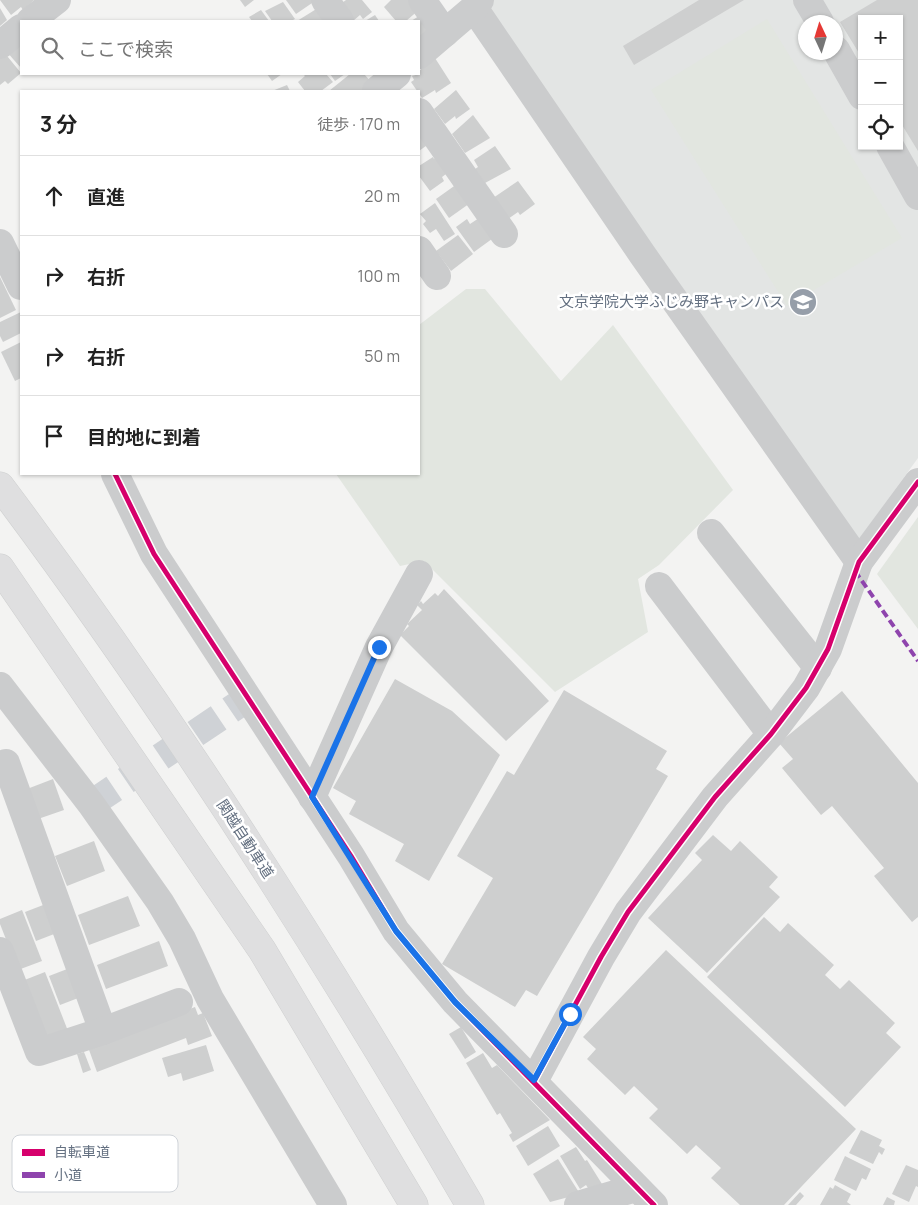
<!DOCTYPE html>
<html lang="ja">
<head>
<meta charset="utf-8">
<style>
  body { margin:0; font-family:Manrope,"Noto Sans JP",sans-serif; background:#f6f6f6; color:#222 }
  .controls { position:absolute; right:15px; top:15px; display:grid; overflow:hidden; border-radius:0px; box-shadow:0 1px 4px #0004 }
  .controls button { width:45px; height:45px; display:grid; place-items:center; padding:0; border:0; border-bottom:1px solid #e0e0e0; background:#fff; color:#222; font:25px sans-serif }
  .compass { position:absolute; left:798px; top:15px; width:45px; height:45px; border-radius:50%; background:#fff; box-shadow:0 1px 4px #0004; rotate:356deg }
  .stop { position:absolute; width:15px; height:15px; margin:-11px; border:4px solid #1a73e8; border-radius:50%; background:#fff }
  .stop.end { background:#1a73e8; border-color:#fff; box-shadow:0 1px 5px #0008 }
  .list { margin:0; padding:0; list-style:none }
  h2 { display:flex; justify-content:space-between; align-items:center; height:65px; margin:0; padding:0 20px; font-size:21px }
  h2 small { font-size:16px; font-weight:400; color:#767676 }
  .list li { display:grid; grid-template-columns:32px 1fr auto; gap:15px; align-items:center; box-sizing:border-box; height:80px; padding:0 20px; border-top:1px solid #e0e0e0 }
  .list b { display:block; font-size:19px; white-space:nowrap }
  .list em { font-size:16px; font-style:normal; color:#767676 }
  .icon { flex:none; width:28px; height:28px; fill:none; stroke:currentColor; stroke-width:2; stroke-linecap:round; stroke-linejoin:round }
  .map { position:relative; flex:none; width:918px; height:1205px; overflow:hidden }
  .search { position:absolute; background:#fff; box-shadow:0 1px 4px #0004; left:20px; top:20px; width:400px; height:55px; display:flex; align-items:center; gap:12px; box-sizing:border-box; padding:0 18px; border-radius:0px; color:#767676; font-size:19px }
  .panel { position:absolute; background:#fff; box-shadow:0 1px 4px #0004; left:20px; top:90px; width:400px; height:385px; border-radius:0px }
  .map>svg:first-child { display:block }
  .built { fill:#e3e5e4; fill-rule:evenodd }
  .green { fill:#e2e6e0 }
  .building { fill:#cecfcf }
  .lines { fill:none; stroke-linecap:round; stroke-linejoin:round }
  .minor-tunnel { stroke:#cfd2d6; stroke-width:28; stroke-dasharray:28 14; stroke-linecap:butt }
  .highway-casing { stroke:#cfd0d0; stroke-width:29 }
  .minor { stroke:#cbcccd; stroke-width:28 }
  .highway { stroke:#dfdfe0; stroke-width:28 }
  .quiet { stroke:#8e44ad; stroke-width:4; stroke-dasharray:8 4; stroke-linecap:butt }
  .cycleway-casing { stroke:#fff; stroke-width:8 }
  .cycleway { stroke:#d6006c; stroke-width:5 }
  .route { stroke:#1a73e8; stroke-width:6 }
  .labels { text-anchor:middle; stroke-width:5; stroke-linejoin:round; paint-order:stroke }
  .poi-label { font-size:15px; fill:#647081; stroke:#fff; text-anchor:end }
  .street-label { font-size:15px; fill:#647081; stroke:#fff }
  .key { fill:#fff; stroke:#d0d4d9; stroke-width:1 }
  .key-label { font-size:14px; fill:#647081 }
</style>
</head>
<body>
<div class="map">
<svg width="918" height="1205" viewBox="0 0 918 1205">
  <rect width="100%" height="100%" fill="#f3f3f2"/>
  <!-- built -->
  <path class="built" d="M492 0H918V458L857 542 490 19 488 5ZM862 19H899V146H862ZM806 22H836V52H806Z"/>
  <!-- green -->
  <g class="green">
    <path d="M767 19 902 238 787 306 651 90Z"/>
    <path d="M466 289H485L561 381 613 325 733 490 659 565 638 579 648 632 555 692 424 561 400 566 336 474H419V325Z"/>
    <path d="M918 517V629L877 574Z"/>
  </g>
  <!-- building -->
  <g class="building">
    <path d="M0 0H34L23 10 21 7 11 15Z"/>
    <path d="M240 0H254L245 7Z"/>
    <path d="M286 0H314L315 1 296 14Z"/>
    <path d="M346 0H362L372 12 363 19 360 15 353 21 338 6Z"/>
    <path d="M391 0H412L420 9 406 21H396L384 7Z"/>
    <path d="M699 0H744L634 65 623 46Z"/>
    <path d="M877 0H918V151L899 120V19H862V58L840 22Z"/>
    <path d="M283 2 295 19 291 21H272L265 11Z"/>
    <path d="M0 8 7 20 0 26Z"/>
    <path d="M318 8 330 21H297Z"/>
    <path d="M261 10 269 21H252L249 17Z"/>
    <path d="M375 15 379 21H365Z"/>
    <path d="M419 16 433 35 419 49V21H411Z"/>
    <path d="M21 38V68L6 51Z"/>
    <path d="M3 51 21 73 8 84 5 81 0 85V54Z"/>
    <path d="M435 58 451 83 436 93 435 90 422 98 411 82 414 80 412 76 419 74V71Z"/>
    <path d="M267 74H282L272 81Z"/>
    <path d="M303 74H326L333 82 321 91H305L298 82 305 76Z"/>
    <path d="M330 74H345L335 81Z"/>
    <path d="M350 74H364L373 84 365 91H329Z"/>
    <path d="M287 85 290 91H272Z"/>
    <path d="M456 90 470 109 456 119 455 116 445 124 434 109Z"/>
    <path d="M473 115 490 138 465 153 452 134Z"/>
    <path d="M419 127 430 143 419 151Z"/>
    <path d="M495 146 511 169 485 183 475 169 478 167 474 160Z"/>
    <path d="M439 155 450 171 442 177 444 181 430 191 419 176V166L433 157 434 159Z"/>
    <path d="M518 181 535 204 520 215 518 212 508 219 493 198Z"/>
    <path d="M457 184 473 201 449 218 436 199Z"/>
    <path d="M435 203 455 234 444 241 436 229 430 233 423 224 426 221 420 214Z"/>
    <path d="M479 218 496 236 474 252 456 227 467 219 470 224Z"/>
    <path d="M458 235 473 254 451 271 436 251Z"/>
    <path d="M0 277 16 310 0 318Z"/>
    <path d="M21 312V333L3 342 0 336V322Z"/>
    <path d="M21 342V378L15 381 1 352Z"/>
    <path d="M444 589 549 701 506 741 400 635 409 626 407 624 422 610 417 605 421 601 423 604 435 593 438 596Z"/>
    <path d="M395 679 452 711 500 755 429 881 395 861 404 844 349 814 356 801 333 788Z"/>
    <path d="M564 690 667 751 656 769 668 776 537 996 526 990 515 1007 442 964 493 878 457 856 507 771 514 775Z"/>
    <path d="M842 691 918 783V917L912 922 874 876 884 868 832 806 821 815 782 768 793 759 779 743Z"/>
    <path d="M53 779 64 810 38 819 27 789Z"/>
    <path d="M713 835 731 851 740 841 778 877 769 887 780 897 707 973 648 918 702 860 695 853Z"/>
    <path d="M94 841 105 871 67 886 55 856Z"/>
    <path d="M128 896 140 926 89 945 78 915Z"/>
    <path d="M51 902 62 931 36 941 25 912Z"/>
    <path d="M22 910 42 961 18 970 0 924V919Z"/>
    <path d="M764 917 780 932 788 923 834 965 825 975 840 989 849 980 895 1023 886 1033 901 1047 845 1107 707 977Z"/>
    <path d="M159 941 168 966 106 989 97 965Z"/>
    <path d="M666 950 856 1129 784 1205H740L711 1178 721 1168 696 1145 687 1154 649 1118 658 1109 634 1086 625 1095 587 1059 596 1049 583 1037Z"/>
    <path d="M75 966 86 995 60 1005 49 976Z"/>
    <path d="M45 972 68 1031 45 1041 22 981Z"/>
    <path d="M195 1007 198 1015 203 1013 212 1036 188 1045 186 1038 97 1072 88 1047Z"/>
    <path d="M461 1027 476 1052 465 1059 449 1034Z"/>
    <path d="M206 1045 214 1071 183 1081 181 1073 168 1077 162 1058Z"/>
    <path d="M84 1052 91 1070 83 1073 77 1054Z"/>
    <path d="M483 1053 492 1068 497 1065 550 1120 513 1142 509 1135 512 1133 500 1113 497 1115 466 1063Z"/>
    <path d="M548 1126 560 1146 528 1166 516 1146Z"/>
    <path d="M861 1130 882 1140 879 1146 885 1149 882 1155 879 1152 873 1164 849 1153Z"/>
    <path d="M576 1147 585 1161 587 1160 602 1184 590 1191 586 1185 580 1189 560 1156Z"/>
    <path d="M845 1156 871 1169 866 1180 862 1178 856 1191 834 1180Z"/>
    <path d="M558 1159 580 1194 550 1202 533 1174Z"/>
    <path d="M906 1165 918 1170V1187L916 1186 909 1202 892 1194Z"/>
    <path d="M835 1185 851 1194 847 1202 851 1205H820L830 1187 833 1189Z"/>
    <path d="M800 1192 804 1196 796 1205H788Z"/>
    <path d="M887 1197 895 1201 894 1205H883Z"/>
  </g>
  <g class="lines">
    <!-- minor-tunnel -->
    <path class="minor-tunnel" d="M91 804 248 698"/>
    <defs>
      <g id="highway">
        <path d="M0 486C172 715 326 957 470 1205"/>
        <path d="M0 568 262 950 414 1205"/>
      </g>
    </defs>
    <!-- highway casing -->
    <use href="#highway" class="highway-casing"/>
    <!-- minor -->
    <g class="minor">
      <path d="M325 0 340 21"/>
      <path d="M422 0 445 33"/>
      <path d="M807 0 820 22"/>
      <path d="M474 8 642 254 859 562"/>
      <path d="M30 21 57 0"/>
      <path d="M0 45 21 28"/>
      <path d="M836 50 862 96"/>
      <path d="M419 55 474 8 480 0"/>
      <path d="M376 91 397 74"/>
      <path d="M419 112 504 234"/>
      <path d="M890 146 918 196"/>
      <path d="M0 243 21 286"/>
      <path d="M419 250 437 276"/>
      <path d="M115 474 154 554 351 856 396 931 455 1002 654 1205"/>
      <path d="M711 533 818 668"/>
      <path d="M659 586 771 734"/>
      <path d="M0 686 91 804 160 902 182 939 210 999 333 1205"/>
      <path d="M6 763 103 1031"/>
      <path d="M312 797 379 647 419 574"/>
      <path d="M0 951 39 1052 103 1031 179 1002"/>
      <path d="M534 1081 601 957 628 912 715 797 771 734 806 688 828 649 859 562 918 482"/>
      <path d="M578 1205 636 1188"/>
    </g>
    <!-- highway -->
    <use href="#highway" class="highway"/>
    <!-- quiet -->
    <path class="quiet" d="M855 571 918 661"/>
    <defs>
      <g id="cycleway">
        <path d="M115 474 154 554 351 856 396 931 455 1002 654 1205"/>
        <path d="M534 1081 601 957 628 912 715 797 771 734 806 688 828 649 859 562 918 482"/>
      </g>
    </defs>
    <!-- cycleway casing -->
    <use href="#cycleway" class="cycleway-casing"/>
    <!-- cycleway -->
    <use href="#cycleway" class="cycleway"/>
  </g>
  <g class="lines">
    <!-- route -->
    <path class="route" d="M379 647 312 797 396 931 455 1002 534 1080 570 1014"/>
  </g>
  <!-- icons -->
  <defs>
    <symbol id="university-disc" viewBox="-11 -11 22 22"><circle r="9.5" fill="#969ea9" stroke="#fff"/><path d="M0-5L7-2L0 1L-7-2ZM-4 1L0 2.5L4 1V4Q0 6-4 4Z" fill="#fff"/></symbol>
  </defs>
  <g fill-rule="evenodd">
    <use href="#university-disc" x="787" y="286" width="32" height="32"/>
  </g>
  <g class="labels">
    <!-- poi labels -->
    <g class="poi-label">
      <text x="784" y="307">文京学院大学ふじみ野キャンパス</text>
    </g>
    <!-- street labels -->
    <g class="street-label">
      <text transform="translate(245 839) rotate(57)" y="5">関越自動車道</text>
    </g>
  </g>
  <!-- legend -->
  <rect x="12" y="1135" width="166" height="57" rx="8" class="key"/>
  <rect x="22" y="1149" width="23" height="7" fill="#d6006c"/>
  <rect x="22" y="1172" width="23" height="6" fill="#8e44ad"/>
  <g class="key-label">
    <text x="54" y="1157">自転車道</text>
    <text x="54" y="1180">小道</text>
  </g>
</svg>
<div class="controls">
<button>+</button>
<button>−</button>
<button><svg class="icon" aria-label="locate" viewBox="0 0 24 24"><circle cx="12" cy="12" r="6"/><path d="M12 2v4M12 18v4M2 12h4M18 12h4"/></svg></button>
</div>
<svg class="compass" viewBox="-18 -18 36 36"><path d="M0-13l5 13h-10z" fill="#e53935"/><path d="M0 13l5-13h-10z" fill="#767676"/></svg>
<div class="stop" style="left:570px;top:1014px"></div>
<div class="stop end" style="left:379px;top:647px"></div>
<div class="search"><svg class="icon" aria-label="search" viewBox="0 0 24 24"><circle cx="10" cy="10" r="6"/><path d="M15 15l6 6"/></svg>ここで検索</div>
<section class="panel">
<h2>3 分<small>徒歩 · 170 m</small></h2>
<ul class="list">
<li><svg class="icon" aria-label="ahead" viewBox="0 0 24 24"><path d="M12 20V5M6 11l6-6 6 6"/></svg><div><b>直進</b></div><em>20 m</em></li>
<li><svg class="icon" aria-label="right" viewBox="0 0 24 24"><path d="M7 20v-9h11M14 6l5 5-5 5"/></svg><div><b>右折</b></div><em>100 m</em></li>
<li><svg class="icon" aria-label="right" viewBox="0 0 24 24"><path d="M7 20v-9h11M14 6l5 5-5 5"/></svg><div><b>右折</b></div><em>50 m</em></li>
<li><svg class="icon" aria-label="arrive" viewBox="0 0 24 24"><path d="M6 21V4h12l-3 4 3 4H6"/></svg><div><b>目的地に到着</b></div></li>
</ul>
</section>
</div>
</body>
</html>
